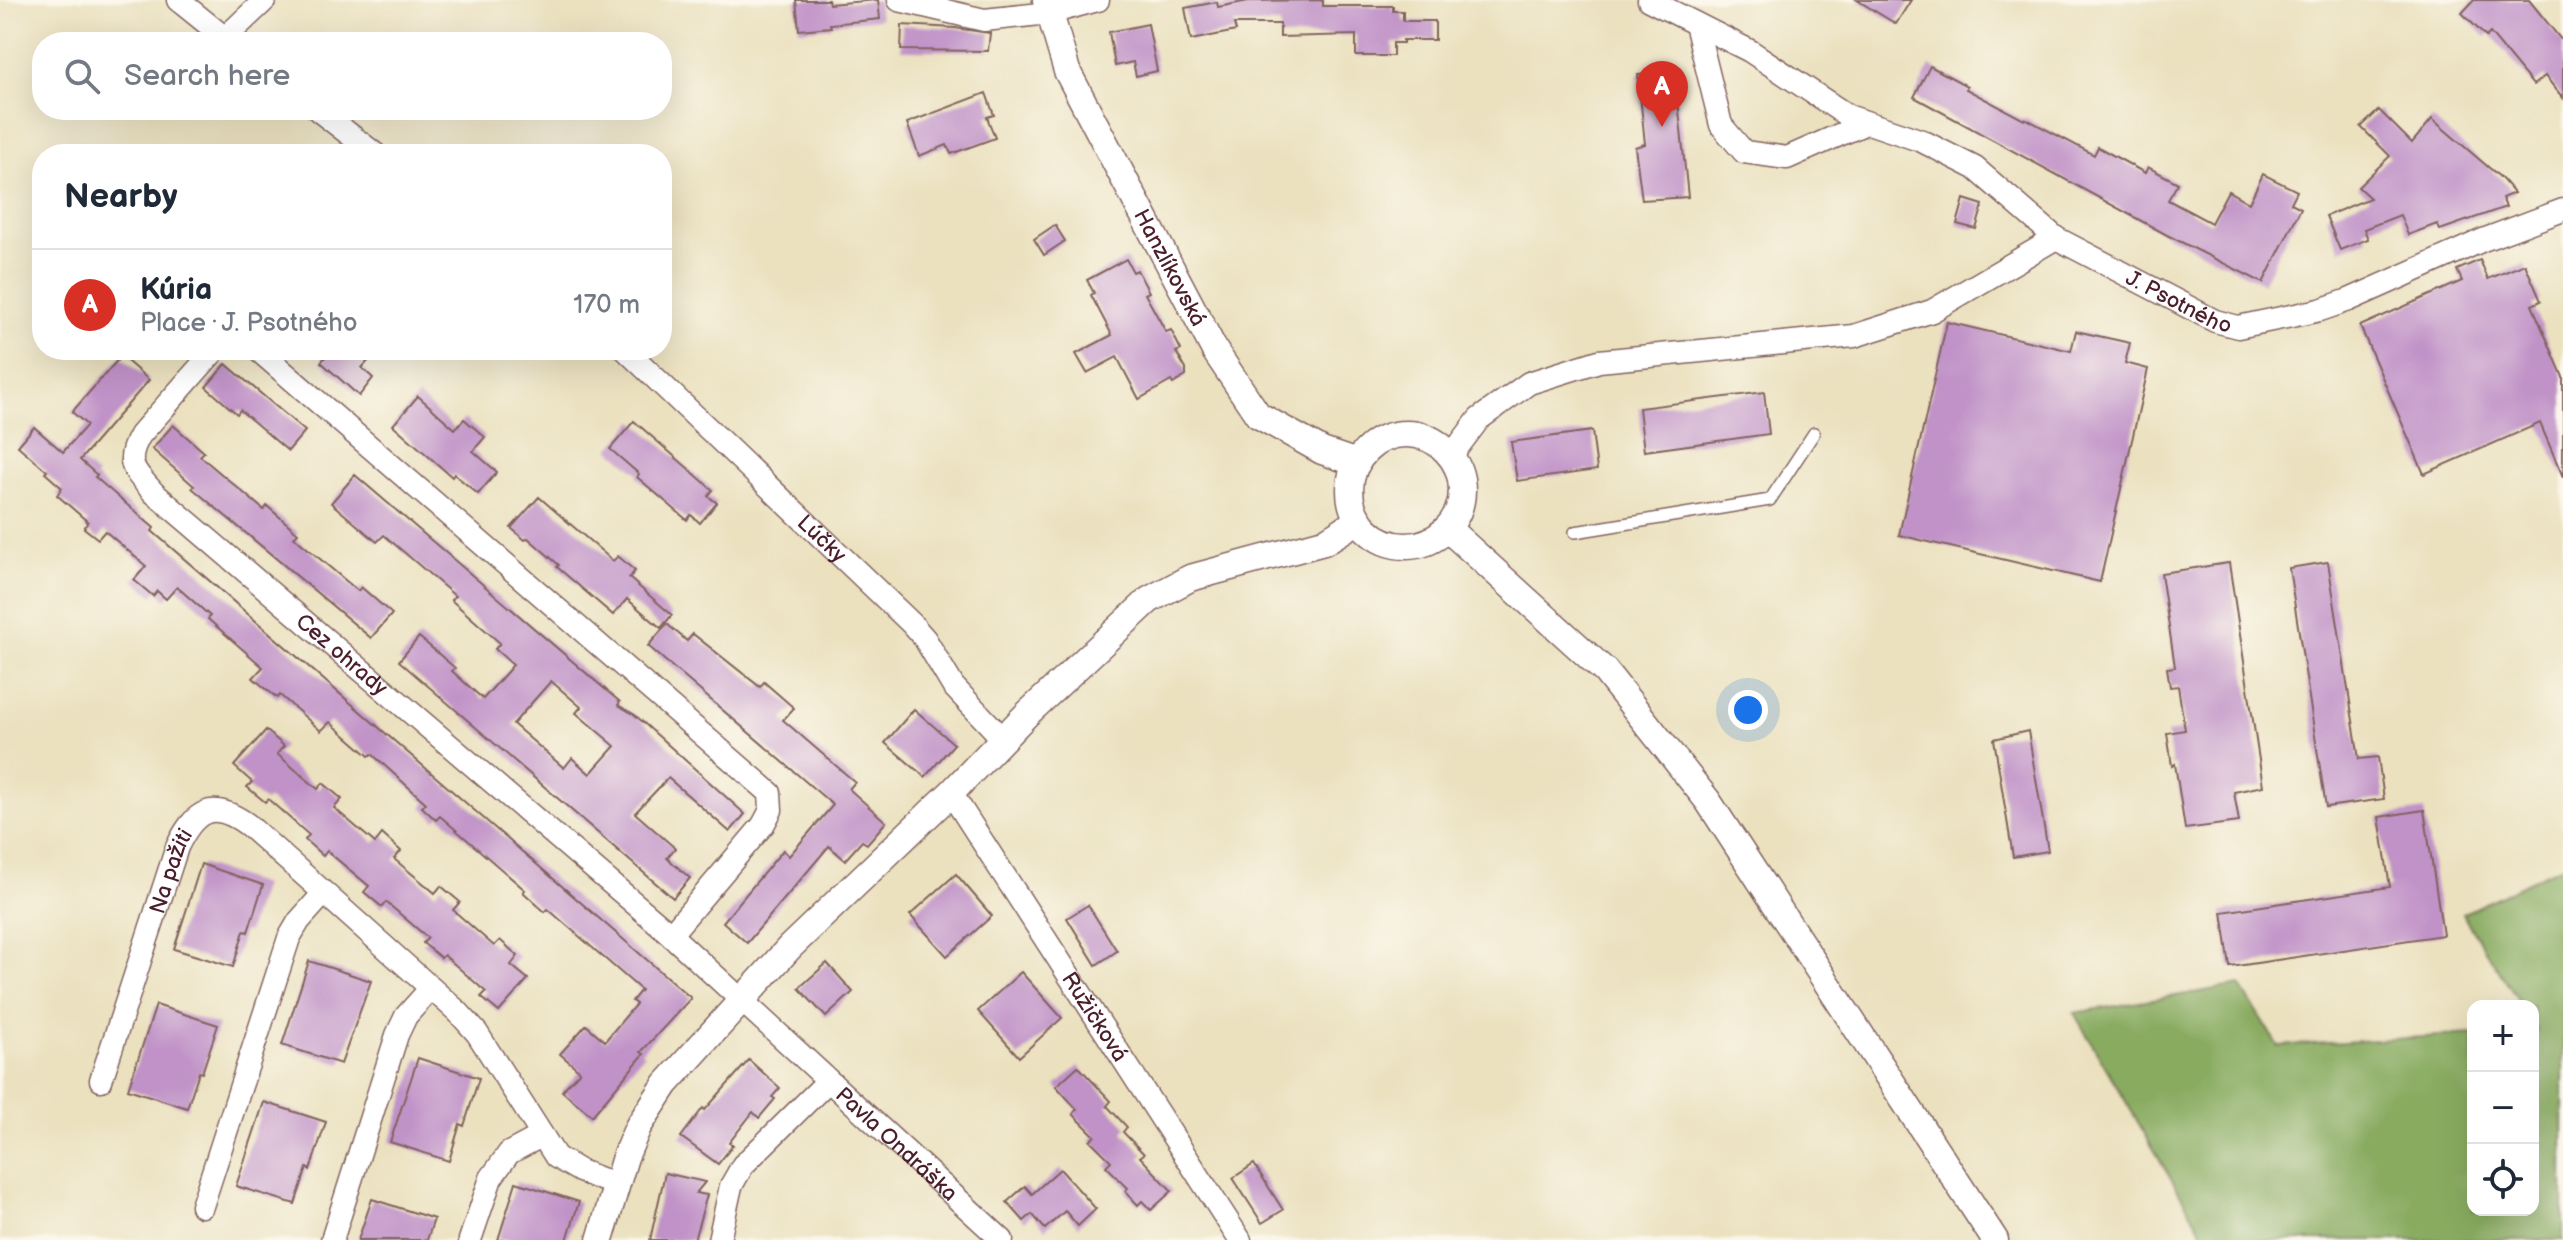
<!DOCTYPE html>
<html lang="en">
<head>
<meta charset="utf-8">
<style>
  body { margin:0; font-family:"Balsamiq Sans",sans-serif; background:#f6f6f7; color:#1f2937 }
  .controls { position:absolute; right:24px; bottom:24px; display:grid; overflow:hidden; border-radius:16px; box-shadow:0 8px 32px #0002 }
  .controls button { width:72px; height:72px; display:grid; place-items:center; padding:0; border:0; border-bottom:2px solid #e0e1e3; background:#fff; color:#1f2937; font:40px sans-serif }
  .you { position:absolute; left:1748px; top:710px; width:28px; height:28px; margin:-20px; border:6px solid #fff; border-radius:50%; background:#1a73e8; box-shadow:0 0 0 12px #1a73e833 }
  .badge { display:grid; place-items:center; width:52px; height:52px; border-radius:50%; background:#d93025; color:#fff; font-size:26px; font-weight:700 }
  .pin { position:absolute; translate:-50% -66px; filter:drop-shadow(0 2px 4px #0008) }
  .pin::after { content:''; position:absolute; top:42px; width:28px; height:24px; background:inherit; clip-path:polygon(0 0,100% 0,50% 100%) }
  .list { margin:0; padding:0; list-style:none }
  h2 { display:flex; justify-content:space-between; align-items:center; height:104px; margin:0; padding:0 32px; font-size:34px }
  h2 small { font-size:26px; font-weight:400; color:#747a83 }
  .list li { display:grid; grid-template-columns:52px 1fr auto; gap:24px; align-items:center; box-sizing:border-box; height:112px; padding:0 32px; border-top:2px solid #e0e1e3 }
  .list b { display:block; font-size:30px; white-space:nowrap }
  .list p { margin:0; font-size:26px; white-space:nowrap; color:#747a83 }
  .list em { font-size:26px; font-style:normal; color:#747a83 }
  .icon { flex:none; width:44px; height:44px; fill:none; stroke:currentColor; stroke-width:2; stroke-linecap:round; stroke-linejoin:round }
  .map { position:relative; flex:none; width:2563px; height:1240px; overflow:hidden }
  .search { position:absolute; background:#fff; box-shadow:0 8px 32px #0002; left:32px; top:32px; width:640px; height:88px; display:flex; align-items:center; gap:20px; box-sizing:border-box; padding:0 28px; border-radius:32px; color:#747a83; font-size:30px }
  .panel { position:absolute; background:#fff; box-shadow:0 8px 32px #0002; left:32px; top:144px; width:640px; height:216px; border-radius:32px }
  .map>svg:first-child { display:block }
  .forest { fill:#88ab60; stroke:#696546; stroke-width:2 }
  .building { fill:#c092c7; fill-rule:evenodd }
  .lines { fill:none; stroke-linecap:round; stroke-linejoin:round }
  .service-casing { stroke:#82635f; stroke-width:14 }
  .minor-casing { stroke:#82635f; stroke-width:25 }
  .tertiary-casing { stroke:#82635f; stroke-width:29 }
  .service { stroke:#fff; stroke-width:11 }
  .minor { stroke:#fff; stroke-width:22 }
  .tertiary { stroke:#fff; stroke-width:26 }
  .labels { text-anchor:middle; stroke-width:6; stroke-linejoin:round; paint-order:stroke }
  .street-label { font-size:22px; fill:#4a1f2b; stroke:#fbf7ec }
</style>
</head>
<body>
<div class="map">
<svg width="2563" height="1240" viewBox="0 0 2563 1240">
  <rect width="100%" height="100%" fill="#fbf7ec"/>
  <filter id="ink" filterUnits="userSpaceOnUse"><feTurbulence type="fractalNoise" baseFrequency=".0125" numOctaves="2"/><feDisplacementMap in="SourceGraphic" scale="16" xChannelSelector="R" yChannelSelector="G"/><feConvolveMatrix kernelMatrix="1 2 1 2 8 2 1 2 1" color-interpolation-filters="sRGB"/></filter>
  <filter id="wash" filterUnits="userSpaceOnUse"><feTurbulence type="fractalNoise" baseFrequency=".006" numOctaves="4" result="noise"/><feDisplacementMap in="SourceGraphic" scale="32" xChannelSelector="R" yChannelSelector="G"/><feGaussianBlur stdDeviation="1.8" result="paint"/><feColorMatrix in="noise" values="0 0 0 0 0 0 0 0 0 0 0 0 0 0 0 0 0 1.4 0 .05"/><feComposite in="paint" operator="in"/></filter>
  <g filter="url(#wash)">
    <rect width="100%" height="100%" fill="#ebe1bf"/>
    <!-- forest -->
    <path class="forest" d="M2563 865V1240H2207L2074 1013 2240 985 2278 1046 2473 1034V1210H2533V1030H2537L2533 1024V1006H2522L2462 914Z"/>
    <g id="blocks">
      <!-- building -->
      <g class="building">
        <path d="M796 0H828L829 4 878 0 880 19 830 24 831 27 799 30Z"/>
        <path d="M1323 0V6H1393V11H1403V21H1435V40H1403V43H1393V56H1356V35L1280 37V24H1234L1236 31 1191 40 1185 8 1217 2 1218 7 1248 1Z"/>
        <path d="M1857 0H1911L1896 24Z"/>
        <path d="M2474 0H2529L2563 42V98L2545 76 2533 85 2490 33 2486 37 2462 13Z"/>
        <path d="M1148 24 1157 71 1136 76 1133 62 1115 66 1109 32Z"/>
        <path d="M902 25 955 28 990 33 988 51 901 50Z"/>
        <path d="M1930 66 1967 86 1966 89 2024 120 2025 118 2094 155 2098 147 2145 173 2148 167 2178 183 2168 200 2211 223 2228 191 2249 203 2263 174 2297 191 2291 203 2301 208 2263 283 2167 235 1914 97Z"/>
        <path d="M1675 72 1688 197 1642 200 1635 147 1645 144 1638 75Z"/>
        <path d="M986 93 994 115 987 117 995 138 951 154 947 145 919 156 907 123Z"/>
        <path d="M2379 110 2412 143 2432 119 2501 178 2514 193 2502 198 2506 207 2440 230 2437 224 2408 235 2400 215 2364 229 2368 239 2340 250 2326 216 2370 198 2358 187 2390 156 2361 127Z"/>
        <path d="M1964 199 1983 205 1976 229 1957 224Z"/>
        <path d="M1055 225 1065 241 1044 255 1034 239Z"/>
        <path d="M1126 259 1133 272 1137 270 1149 292 1145 294 1166 332 1171 330 1181 350 1176 352 1186 369V376L1173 384 1171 381 1139 399 1117 357 1087 373 1076 354 1112 335 1091 295 1094 293 1087 280Z"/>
        <path d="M2480 260 2488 279 2525 264 2541 301 2532 305 2563 377V477L2540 423 2424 474 2360 326 2462 281 2457 270Z"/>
        <path d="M1947 322 2071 351 2076 331 2130 343 2125 363 2148 369 2100 582 1899 535Z"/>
        <path d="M331 350H358L369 360 362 368 373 378 359 396 321 362Z"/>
        <path d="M121 356 149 380 80 460 97 475 95 477 154 528 152 531 691 998 641 1052 644 1054 592 1116 562 1091 580 1071 560 1054 586 1025 605 1041 636 1004 632 1001 641 990 548 909 545 912 523 892 525 890 440 816 436 820 422 807 426 803 372 754 369 756 330 722 321 731 280 695 277 698 253 678 263 667 208 619 210 616 177 587 166 599 157 591 153 596 134 580 146 566 105 531 98 539 84 528 88 522 57 495 62 488 45 473 47 471 18 446 34 427 63 452 87 425 72 412Z"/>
        <path d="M226 364 305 431 288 451 240 410 237 414 206 387Z"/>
        <path d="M1764 392 1769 434 1644 451 1639 408Z"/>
        <path d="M418 396 455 429 464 419 485 437 473 451 497 472 478 494 454 474 452 477 393 425Z"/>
        <path d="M634 421 713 490 708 496 717 503 700 523 691 515 687 520 637 477 639 474 610 449Z"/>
        <path d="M173 425 204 452 200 456 264 510 267 506 298 533 294 537 358 591 361 587 392 614 371 638 192 488 194 486 152 449Z"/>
        <path d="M1592 431 1597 470 1517 481 1511 442Z"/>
        <path d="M355 475 620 702 618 705 635 715 745 814 730 832 668 778 635 813 675 848 667 858 690 878 673 898 399 661 419 637 455 668 452 671 483 699 513 665 495 649 500 643 451 600 455 596 384 535 377 542 331 503ZM551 681 581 707 576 713 615 746 590 774 572 758 564 768 513 724Z"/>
        <path d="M539 497 613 561 618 556 635 571 629 578 672 615 661 628 627 599 613 615 557 567 559 565 528 538 525 540 511 528Z"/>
        <path d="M2328 562 2359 759 2378 757 2384 799 2326 807 2289 568Z"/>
        <path d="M2229 563 2263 786 2234 792 2239 822 2185 829 2175 764 2172 766 2167 733 2185 730 2178 686 2170 687 2167 668 2175 667 2161 573Z"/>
        <path d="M667 624 687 641 693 634 760 687 764 682 794 708 783 720 855 782 849 789 886 822 867 844 862 841 845 860 829 846 747 943 723 922 783 850 789 856 833 805 648 646Z"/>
        <path d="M914 709 954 744 925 777 885 743Z"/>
        <path d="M266 730 284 746 277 754 318 789 323 783 342 799 334 808 375 843 382 834 401 851 394 859 435 893 441 886 460 902 453 910 494 946 500 940 518 956 511 965 528 979 499 1012 481 997 486 992 444 955 441 958 423 943 428 938 386 902 382 907 364 892 369 886 327 851 323 856 305 840 309 835 268 799 265 802 247 787 252 782 234 766Z"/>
        <path d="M2028 731 2048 851 2013 857 1994 739Z"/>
        <path d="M2424 810 2443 935 2230 967 2222 912 2390 887 2379 817Z"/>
        <path d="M201 864 263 885 248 932 244 931 233 967 174 949Z"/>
        <path d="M956 874 992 916 947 956 910 915Z"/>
        <path d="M1088 905 1117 951 1096 965 1067 918Z"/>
        <path d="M309 961 371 981 341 1064 282 1045Z"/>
        <path d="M827 963 853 992 826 1017 799 988Z"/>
        <path d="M1021 972 1062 1018 1019 1057 978 1011Z"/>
        <path d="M156 1005 218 1025 202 1073 199 1072 187 1108 128 1089Z"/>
        <path d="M418 1058 479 1078 464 1126 460 1124 449 1161 390 1142Z"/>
        <path d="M749 1060 780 1088 772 1097 775 1099 759 1118 753 1112 729 1143 733 1145 718 1164 681 1137 703 1108 705 1110Z"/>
        <path d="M1078 1066 1111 1101 1107 1106 1127 1127 1123 1132 1144 1154 1140 1157 1172 1191 1151 1210 1142 1201 1138 1205 1125 1191 1128 1188 1106 1166 1111 1161 1090 1140 1095 1136 1073 1114 1077 1109 1056 1086Z"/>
        <path d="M264 1102 326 1122 310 1170 307 1168 295 1204 236 1186Z"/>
        <path d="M1254 1164 1283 1210 1262 1223 1233 1178Z"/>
        <path d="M1060 1169 1096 1209 1078 1226 1065 1211 1045 1229 1032 1214 1024 1221 1007 1202 1025 1186 1032 1194Z"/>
        <path d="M665 1173 705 1182 696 1193 707 1195 694 1240H650Z"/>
        <path d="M516 1182 579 1202 567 1240H498Z"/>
        <path d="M372 1199 434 1219 427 1240H358Z"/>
      </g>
    </g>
  </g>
  <g filter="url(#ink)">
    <use href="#blocks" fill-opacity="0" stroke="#82635f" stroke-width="2"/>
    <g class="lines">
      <defs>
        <path id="service" d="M1575 532 1770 500 1814 433"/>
        <g id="minor">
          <path d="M178 0 230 42"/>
          <path d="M899 0 984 20 1050 13 1098 0"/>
          <path id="s1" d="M1649 0 1750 51 1848 116 1922 141 1975 168 2056 238 2215 321 2238 327 2320 310 2349 300 2483 240 2563 210"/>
          <path d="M1696 24 1721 125 1744 152 1787 158 1866 123"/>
          <path d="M225 38 265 0"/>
          <path d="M318 110 375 154"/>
          <path id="s2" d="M215 350 140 435C123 464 135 471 154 493L661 926 1002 1240"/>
          <path d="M258 350 770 793 771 810 763 825 671 934"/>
          <path id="s3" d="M626 350 911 623 925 639 953 686 1002 738"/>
          <path d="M1451 456 1479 419 1529 383 1599 361 1854 336 1932 311 2056 238"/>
          <path id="s4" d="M951 793 1240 1240"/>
          <path id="s5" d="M101 1080 177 847C195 810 212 799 248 825L458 1012 477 1033 556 1157 580 1171 616 1185"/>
          <path d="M202 1206 289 938 299 921 324 893"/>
          <path d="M332 1240 397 1035 406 1016 431 988"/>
          <path d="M470 1240 491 1178 509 1153 541 1136"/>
          <path d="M719 1240 731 1186 743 1165 828 1081"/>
        </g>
        <g id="tertiary">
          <path id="s6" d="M1046 0 1067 71 1215 351 1258 415 1322 451 1357 463"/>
          <circle cx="1406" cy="490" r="56"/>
          <path d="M1447 528 1605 671 1708 801 1995 1240"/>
          <path d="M600 1240 625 1157 638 1127 666 1084 790 947 951 793 1026 715 1149 600 1190 578 1324 542 1359 520"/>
        </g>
      </defs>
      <!-- service casing -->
      <use href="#service" class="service-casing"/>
      <!-- minor casing -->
      <use href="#minor" class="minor-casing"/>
      <!-- tertiary casing -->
      <use href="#tertiary" class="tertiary-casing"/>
      <!-- service -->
      <use href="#service" class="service"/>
      <!-- minor -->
      <use href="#minor" class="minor"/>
      <!-- tertiary -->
      <use href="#tertiary" class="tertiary"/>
    </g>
  </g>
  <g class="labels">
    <!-- street labels -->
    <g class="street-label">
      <text dy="8" stroke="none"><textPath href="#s6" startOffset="296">Hanzlíkovská</textPath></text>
      <text dy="8" stroke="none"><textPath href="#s1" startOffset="614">J. Psotného</textPath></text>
      <text dy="8" stroke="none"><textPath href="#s3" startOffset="272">Lúčky</textPath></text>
      <text dy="8" stroke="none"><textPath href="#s2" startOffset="428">Cez ohrady</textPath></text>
      <text dy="8" stroke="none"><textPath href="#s5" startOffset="220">Na pažiti</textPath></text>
      <text dy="8" stroke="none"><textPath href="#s4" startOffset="266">Ružičková</textPath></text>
      <text dy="8" stroke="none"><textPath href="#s2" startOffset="1168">Pavla Ondráška</textPath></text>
    </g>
  </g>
</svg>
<div class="controls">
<button>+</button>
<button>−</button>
<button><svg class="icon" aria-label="locate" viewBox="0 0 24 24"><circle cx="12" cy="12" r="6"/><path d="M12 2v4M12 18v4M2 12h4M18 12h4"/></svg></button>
</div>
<div class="you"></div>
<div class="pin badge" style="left:1662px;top:127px">A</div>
<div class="search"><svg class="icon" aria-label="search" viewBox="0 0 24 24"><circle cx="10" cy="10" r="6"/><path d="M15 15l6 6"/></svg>Search here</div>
<section class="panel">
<h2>Nearby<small></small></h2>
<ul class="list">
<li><span class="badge">A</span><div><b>Kúria</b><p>Place · J. Psotného</p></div><em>170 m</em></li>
</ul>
</section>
</div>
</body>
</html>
